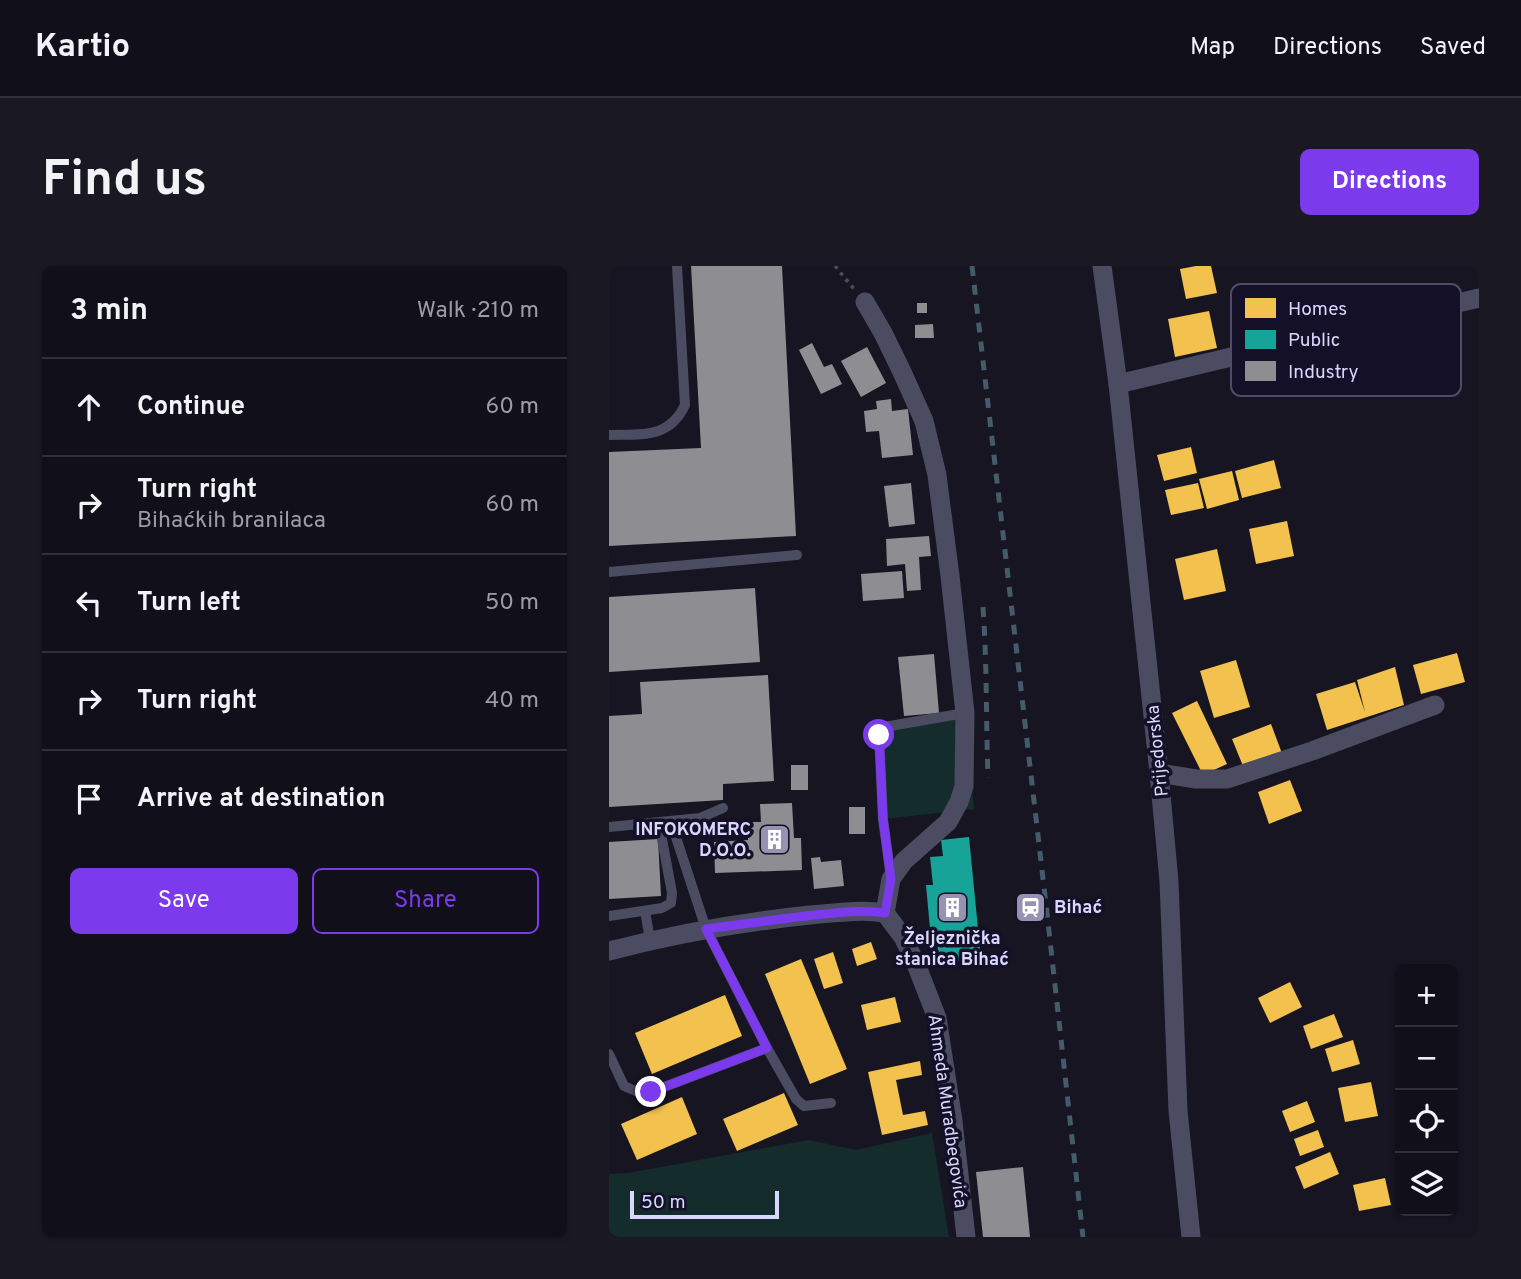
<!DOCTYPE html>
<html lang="en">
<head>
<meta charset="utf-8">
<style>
  body { margin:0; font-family:Overpass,sans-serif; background:#1a1923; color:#f1f3f6 }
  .controls { position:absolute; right:21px; bottom:21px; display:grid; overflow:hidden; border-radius:10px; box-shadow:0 2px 5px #0004 }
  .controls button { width:63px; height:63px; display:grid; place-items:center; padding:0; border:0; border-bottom:2px solid #303039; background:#11101a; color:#f1f3f6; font:35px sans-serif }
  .scale { position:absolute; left:21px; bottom:18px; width:149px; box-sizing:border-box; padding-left:7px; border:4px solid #d9d7fe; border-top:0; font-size:19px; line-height:24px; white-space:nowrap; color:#d9d7fe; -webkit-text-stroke:5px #131027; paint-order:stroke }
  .stop { position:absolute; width:21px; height:21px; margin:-16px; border:5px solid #7c3aed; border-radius:50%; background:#fff }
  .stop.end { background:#7c3aed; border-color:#fff; box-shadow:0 2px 7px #0008 }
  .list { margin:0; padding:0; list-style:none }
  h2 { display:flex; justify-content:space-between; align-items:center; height:91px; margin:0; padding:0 28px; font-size:30px }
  h2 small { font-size:23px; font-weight:400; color:#9c9da2 }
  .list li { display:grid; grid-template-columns:46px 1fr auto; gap:21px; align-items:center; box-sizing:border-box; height:98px; padding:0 28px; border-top:2px solid #303039 }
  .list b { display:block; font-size:26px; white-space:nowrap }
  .list p { margin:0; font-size:23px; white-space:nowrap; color:#9c9da2 }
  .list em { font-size:23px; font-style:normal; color:#9c9da2 }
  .actions { display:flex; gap:14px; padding:21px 28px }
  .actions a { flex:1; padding:16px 0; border:2px solid #7c3aed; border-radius:10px; text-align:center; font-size:24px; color:#7c3aed }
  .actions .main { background:#7c3aed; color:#fff }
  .icon { flex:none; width:38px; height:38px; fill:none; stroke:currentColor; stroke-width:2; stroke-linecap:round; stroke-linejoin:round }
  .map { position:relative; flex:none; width:870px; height:971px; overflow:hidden; border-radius:10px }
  header { display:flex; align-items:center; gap:42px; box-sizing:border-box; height:98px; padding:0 35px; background:#11101a; border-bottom:2px solid #303039 }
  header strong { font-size:33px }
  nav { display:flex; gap:38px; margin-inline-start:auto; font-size:24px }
  .intro { display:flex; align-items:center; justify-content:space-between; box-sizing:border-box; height:168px; padding:0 42px }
  h1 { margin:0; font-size:49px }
  .button { padding:18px 32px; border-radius:10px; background:#7c3aed; color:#fff; font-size:24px; font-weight:700 }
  main { display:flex; gap:42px; padding:0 42px }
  aside { flex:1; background:#11101a; border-radius:10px; box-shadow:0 2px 5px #0004 }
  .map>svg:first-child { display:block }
  .green { fill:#142d2c }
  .homes { fill:#f2c14e }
  .public { fill:#17a398 }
  .industry { fill:#8d8d92 }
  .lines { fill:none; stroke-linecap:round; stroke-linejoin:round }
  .path { stroke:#45515e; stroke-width:3.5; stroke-dasharray:3.5 5; stroke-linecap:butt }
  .service { stroke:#4b4b62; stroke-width:10 }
  .minor { stroke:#4b4b62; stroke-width:19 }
  .rail { stroke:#445b69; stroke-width:5; stroke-dasharray:10 9; stroke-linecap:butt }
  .route { stroke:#7c3aed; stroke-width:9 }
  .labels { text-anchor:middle; stroke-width:7; stroke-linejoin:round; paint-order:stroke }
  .street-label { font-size:18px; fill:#d9d7fe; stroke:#131027 }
  .poi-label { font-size:18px; font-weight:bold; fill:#d9d7fe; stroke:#131027; text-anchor:end }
  .key { fill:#131027; stroke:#4e4c68; stroke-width:2 }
  .key-label { font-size:19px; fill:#d9d7fe }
</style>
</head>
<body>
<header>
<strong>Kartio</strong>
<nav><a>Map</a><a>Directions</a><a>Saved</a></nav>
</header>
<div class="intro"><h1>Find us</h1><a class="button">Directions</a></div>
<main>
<aside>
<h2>3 min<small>Walk · 210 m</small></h2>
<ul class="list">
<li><svg class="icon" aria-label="ahead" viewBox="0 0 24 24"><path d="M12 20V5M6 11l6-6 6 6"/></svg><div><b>Continue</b></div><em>60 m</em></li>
<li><svg class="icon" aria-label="right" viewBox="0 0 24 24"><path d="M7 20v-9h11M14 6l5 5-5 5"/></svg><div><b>Turn right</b><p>Bihaćkih branilaca</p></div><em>60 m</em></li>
<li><svg class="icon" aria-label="left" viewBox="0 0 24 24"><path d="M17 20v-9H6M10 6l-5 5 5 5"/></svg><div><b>Turn left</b></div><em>50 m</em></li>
<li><svg class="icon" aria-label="right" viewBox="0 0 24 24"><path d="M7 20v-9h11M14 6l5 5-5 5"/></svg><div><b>Turn right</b></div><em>40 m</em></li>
<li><svg class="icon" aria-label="arrive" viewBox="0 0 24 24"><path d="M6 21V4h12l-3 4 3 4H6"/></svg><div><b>Arrive at destination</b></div></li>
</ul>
<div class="actions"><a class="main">Save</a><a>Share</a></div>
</aside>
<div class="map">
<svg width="870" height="971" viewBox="0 0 870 971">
  <rect width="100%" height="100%" fill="#171522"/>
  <!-- green -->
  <g class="green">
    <path d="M356 447 365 543 274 553 270 469 275 461Z"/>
    <path d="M323 867 340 971H0V908L19 907 200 874 247 884Z"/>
  </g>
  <!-- homes -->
  <g class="homes">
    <path d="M587 0H602L608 27 577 33 571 3Z"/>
    <path d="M600 45 608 82 566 91 559 53Z"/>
    <path d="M582 181 588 207 555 215 548 189Z"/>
    <path d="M665 194 672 222 633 232 626 205Z"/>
    <path d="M623 205 630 234 598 243 590 213Z"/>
    <path d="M589 217 595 242 562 249 556 224Z"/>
    <path d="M678 255 685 290 647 298 640 263Z"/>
    <path d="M608 283 617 325 575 334 566 293Z"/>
    <path d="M848 387 856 416 812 428 804 399Z"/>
    <path d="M627 394 641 441 605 452 591 405Z"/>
    <path d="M786 401 795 439 718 464 707 428 746 416 756 446 748 414Z"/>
    <path d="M588 435 618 498 594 509 563 447Z"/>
    <path d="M662 458 674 490 636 505 623 473Z"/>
    <path d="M681 514 693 545 660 558 649 526Z"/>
    <path d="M262 676 268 693 248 700 243 683Z"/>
    <path d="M224 686 234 717 215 723 205 693Z"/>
    <path d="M192 693 238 803 201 818 156 708Z"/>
    <path d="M681 716 693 741 661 757 649 732Z"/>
    <path d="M116 729 133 770 43 808 26 767Z"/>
    <path d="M286 731 292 756 258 764 252 739Z"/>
    <path d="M725 748 734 771 702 783 694 760Z"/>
    <path d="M744 774 751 798 723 806 716 783Z"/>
    <path d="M311 795 313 809 287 814 294 849 316 845 319 859 273 869 259 806Z"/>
    <path d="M762 816 769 850 736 856 729 822Z"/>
    <path d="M175 827 189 859 128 885 114 853Z"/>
    <path d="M73 831 88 868 28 894 12 858Z"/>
    <path d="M698 835 706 856 681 866 673 845Z"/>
    <path d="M709 864 715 881 691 890 685 873Z"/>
    <path d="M721 886 730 908 695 923 686 901Z"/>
    <path d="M776 912 782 939 750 945 744 919Z"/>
  </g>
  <!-- public -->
  <path class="public" d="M360 571 372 693 330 697 327 663H321L317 619H324L321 591 334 590 332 574Z"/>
  <!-- industry -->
  <g class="industry">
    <path d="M82 0H173L187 270 0 280V186L92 182Z"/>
    <rect x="308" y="37" width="10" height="10"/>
    <path d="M324 58 325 72H306V59Z"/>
    <path d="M203 77 215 101 223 98 233 118 212 128 190 84Z"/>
    <path d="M258 81 277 117 252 131 232 95Z"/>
    <path d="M282 133 283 145 299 143 304 189 273 192 270 165 257 166 255 145 268 143 267 135Z"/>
    <path d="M302 217 306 258 280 261 275 220Z"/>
    <path d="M320 270 322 290 310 291 312 324 298 325 296 298 278 300 277 273Z"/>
    <path d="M293 305 295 332 254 335 252 308Z"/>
    <path d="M146 322 151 396 0 406V331Z"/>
    <path d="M325 388 330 447 295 450 289 391Z"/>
    <path d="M159 409 165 515 114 518V534L0 541V450L33 448 31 416Z"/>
    <rect x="182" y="499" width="17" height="25"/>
    <path d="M183 537 185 572H192L193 604 106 607 105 576 139 574V556H152L151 538Z"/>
    <rect x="240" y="541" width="16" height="27"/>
    <path d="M49 573 52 630 0 633V576Z"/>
    <path d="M211 591 212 596 232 594 235 620 205 623 202 592Z"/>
    <path d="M414 901 421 971H374L367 906Z"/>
  </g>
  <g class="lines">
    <!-- path -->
    <path class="path" d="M226 0 245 23"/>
    <!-- service -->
    <g class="service">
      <path d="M0 169C32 168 60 173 76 139L68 0"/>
      <path d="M0 306 188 289"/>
      <path d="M62 556 97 663 158 782 187 833 195 840 222 837"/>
      <path d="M0 561 91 552 114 542"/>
      <path d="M282 612 274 553 270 469 275 461 356 447"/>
      <path d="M36 645 41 674"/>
      <path d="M0 650 53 642 62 637 63 627 50 557"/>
      <path d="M0 788 15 820 29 826H42L158 782"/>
    </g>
    <!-- minor -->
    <g class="minor">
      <path d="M493 0 509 118 550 507 560 615 569 845 582 971"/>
      <path d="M256 36 274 67 293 106 315 155 328 209 341 310 356 447 355 520 350 536 339 556 295 595 282 613 276 647"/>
      <path d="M509 118 870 32"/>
      <path d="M550 507 587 513H618L703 485 826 439"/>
      <path d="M276 647 294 671 307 698 328 752 344 855 357 971"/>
      <path d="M0 685C66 668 133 656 201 649 226 647 251 643 276 647"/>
    </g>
    <!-- rail -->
    <g class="rail">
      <path d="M363 0 438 647 474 971"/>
      <path d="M374 341C378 398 377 455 379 512"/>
    </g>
  </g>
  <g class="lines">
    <!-- route -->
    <path class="route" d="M42 826 158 782 97 663C136 658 176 652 216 648 236 646 255 644 276 647L282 613 274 553 270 469"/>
  </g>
  <!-- icons -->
  <defs>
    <symbol id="building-square" viewBox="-11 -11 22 22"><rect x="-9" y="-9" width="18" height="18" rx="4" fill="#9593b1" stroke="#131027"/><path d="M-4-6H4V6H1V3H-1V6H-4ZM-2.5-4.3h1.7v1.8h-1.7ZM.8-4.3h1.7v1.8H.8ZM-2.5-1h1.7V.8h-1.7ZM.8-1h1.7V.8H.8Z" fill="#fff"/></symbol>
    <symbol id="station-square" viewBox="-11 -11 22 22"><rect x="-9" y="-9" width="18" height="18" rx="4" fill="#9593b1" stroke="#131027"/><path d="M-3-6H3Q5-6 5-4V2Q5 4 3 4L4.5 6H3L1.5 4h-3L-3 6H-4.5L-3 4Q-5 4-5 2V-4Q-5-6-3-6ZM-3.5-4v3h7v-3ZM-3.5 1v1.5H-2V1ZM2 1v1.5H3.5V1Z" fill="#fff"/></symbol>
  </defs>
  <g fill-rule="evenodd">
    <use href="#building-square" x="148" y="556" width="35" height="35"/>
    <use href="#building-square" x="326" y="624" width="35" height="35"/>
    <use href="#station-square" x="404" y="624" width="35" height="35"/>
  </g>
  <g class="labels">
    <!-- street labels -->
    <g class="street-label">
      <text transform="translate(548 485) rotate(-96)" y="6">Prijedorska</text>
      <text transform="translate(339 845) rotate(82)" y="6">Ahmeda Muradbegovića</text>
    </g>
    <!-- poi labels -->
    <g class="poi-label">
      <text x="142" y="569">INFOKOMERC<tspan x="142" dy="21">D.O.O.</tspan></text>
      <text x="445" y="647" text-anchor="start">Bihać</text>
      <text x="343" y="678" text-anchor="middle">Željeznička<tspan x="343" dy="21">stanica Bihać</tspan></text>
    </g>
  </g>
  <!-- legend -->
  <rect x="622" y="18" width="230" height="112" rx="10" class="key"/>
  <rect x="636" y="32" width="31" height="20" fill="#f2c14e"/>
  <rect x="636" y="64" width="31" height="19" fill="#17a398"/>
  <rect x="636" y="95" width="31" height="20" fill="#8d8d92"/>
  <g class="key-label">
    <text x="679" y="49">Homes</text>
    <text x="679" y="80">Public</text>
    <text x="679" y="112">Industry</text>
  </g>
</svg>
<div class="controls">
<button>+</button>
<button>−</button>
<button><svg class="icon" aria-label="locate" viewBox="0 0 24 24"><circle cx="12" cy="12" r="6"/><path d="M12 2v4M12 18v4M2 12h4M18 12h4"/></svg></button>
<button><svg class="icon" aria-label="layers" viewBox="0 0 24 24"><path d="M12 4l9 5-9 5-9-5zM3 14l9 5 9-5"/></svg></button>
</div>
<div class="scale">50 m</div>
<div class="stop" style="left:270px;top:469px"></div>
<div class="stop end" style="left:42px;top:826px"></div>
</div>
</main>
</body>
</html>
